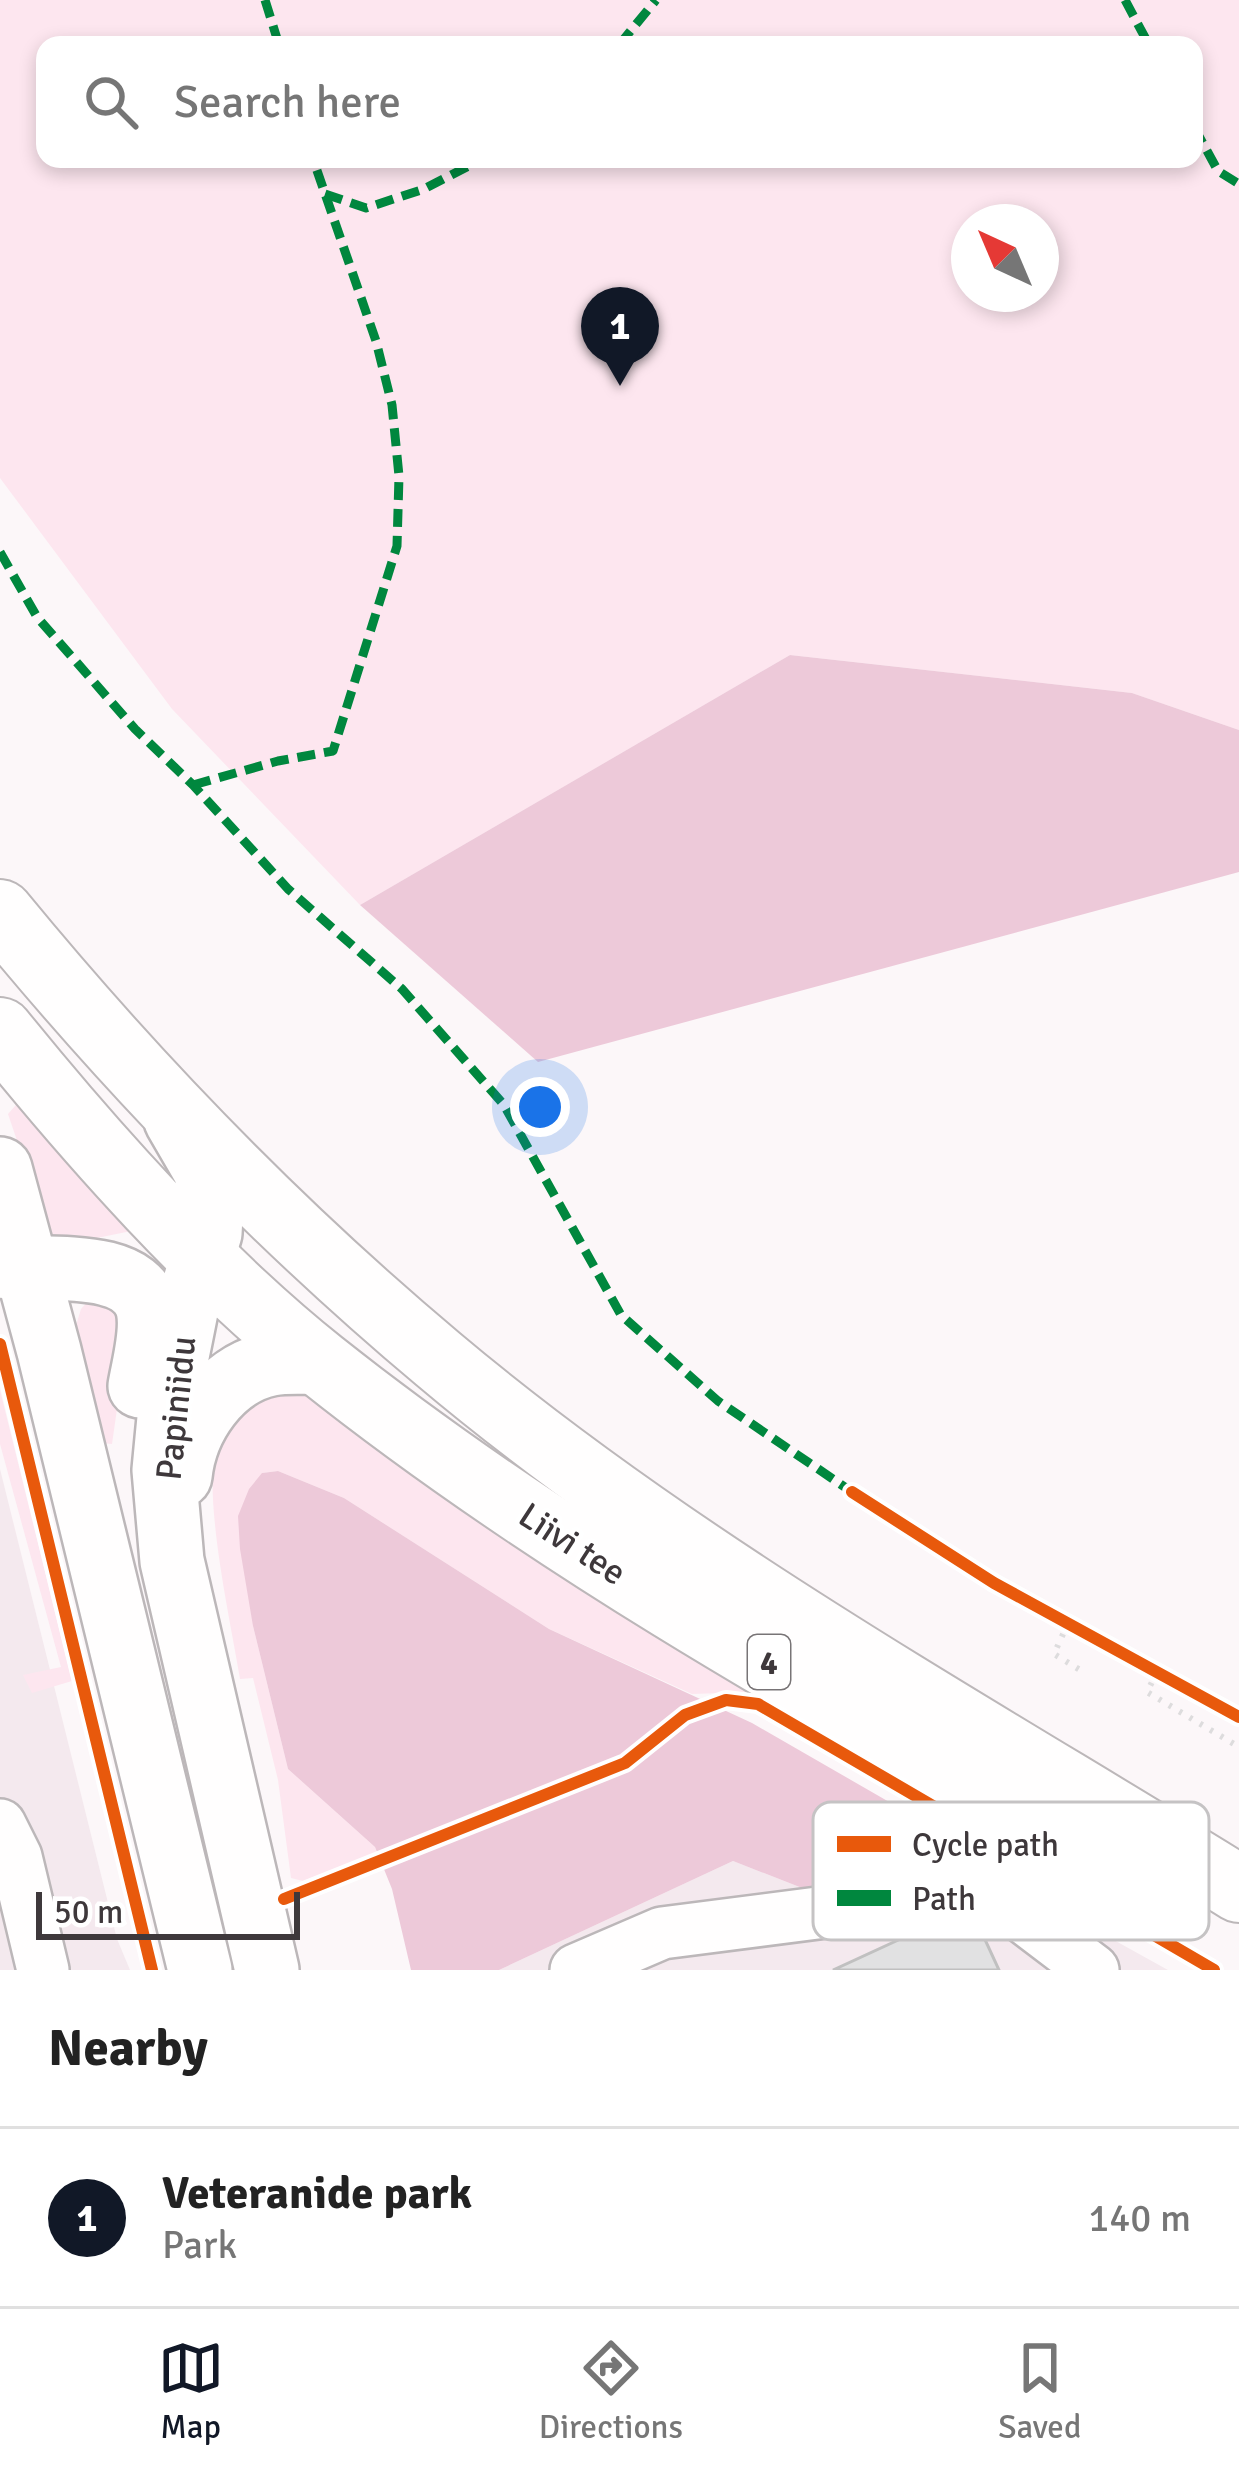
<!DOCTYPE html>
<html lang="en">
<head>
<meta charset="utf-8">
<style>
  body { margin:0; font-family:Signika,sans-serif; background:#f6f6f6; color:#222 }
  .compass { position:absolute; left:951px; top:204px; width:108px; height:108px; border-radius:50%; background:#fff; box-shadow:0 6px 18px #0003; rotate:316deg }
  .scale { position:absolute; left:36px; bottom:30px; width:264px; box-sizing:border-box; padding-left:12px; border:6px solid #3e383b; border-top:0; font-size:33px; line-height:42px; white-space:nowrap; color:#3e383b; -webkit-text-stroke:9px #fff; paint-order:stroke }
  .you { position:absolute; left:540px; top:1107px; width:42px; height:42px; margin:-30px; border:9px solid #fff; border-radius:50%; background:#1a73e8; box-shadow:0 0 0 18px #1a73e833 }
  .badge { display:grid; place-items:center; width:78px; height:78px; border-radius:50%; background:#111827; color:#fff; font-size:39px; font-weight:700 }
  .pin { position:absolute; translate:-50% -99px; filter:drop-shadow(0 3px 6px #0008) }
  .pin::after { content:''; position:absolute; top:63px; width:42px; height:36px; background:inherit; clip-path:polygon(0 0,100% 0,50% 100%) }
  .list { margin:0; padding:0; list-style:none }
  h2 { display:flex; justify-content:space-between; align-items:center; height:156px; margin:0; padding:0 48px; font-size:51px }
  h2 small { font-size:39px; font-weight:400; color:#767676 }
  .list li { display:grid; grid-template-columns:78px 1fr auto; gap:36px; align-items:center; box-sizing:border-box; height:180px; padding:0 48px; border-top:3px solid #e0e0e0 }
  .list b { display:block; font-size:45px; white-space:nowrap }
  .list p { margin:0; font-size:39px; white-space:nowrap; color:#767676 }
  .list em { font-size:39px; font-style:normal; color:#767676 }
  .icon { flex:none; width:66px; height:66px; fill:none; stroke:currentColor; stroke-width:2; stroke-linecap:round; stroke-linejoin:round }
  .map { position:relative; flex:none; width:1239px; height:1970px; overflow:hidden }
  .search { position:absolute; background:#fff; box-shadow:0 6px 18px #0003; left:36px; right:36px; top:36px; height:132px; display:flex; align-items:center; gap:30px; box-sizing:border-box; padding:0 42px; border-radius:24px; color:#767676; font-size:45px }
  .sheet { height:336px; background:#fff }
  nav { display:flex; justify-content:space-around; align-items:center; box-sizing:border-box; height:168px; border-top:3px solid #e0e0e0; background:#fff; font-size:33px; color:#767676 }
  nav a { display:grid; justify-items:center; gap:6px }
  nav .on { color:#111827 }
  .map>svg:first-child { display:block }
  .built { fill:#f4e9ee }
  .green { fill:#fde6ef; fill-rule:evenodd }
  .forest { fill:#edc9d9 }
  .building { fill:#e1e1e2; stroke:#c0c0c0; stroke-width:3 }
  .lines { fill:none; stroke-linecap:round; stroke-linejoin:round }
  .minor-casing { stroke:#bcb7b9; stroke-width:56 }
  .major-casing { stroke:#bcb7b9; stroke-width:68 }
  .highway-casing { stroke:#bcb7b9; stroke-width:70 }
  .path { stroke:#dddcdd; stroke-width:6; stroke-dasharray:3 9; stroke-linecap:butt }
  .minor { stroke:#fffefe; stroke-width:51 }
  .major { stroke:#fffefe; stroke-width:63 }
  .highway { stroke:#fffefe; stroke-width:66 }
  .quiet { stroke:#00873e; stroke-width:9; stroke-dasharray:18 9; stroke-linecap:butt }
  .cycleway-casing { stroke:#fff; stroke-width:20 }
  .cycleway { stroke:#e8590c; stroke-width:12 }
  .labels { text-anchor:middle; stroke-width:9; stroke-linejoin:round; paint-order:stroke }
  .shield { fill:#fff; stroke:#787476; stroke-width:3 }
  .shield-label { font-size:33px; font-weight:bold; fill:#3e383b }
  .street-label { font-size:36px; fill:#3e383b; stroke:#fff }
  .key { fill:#fff; stroke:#c5c3c4; stroke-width:3 }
  .key-label { font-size:33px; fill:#3e383b }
</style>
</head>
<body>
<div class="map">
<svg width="1239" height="1970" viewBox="0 0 1239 1970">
  <rect width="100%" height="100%" fill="#fcf7f9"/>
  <!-- built -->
  <g class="built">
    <path d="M0 1469 117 1939 130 1970H0Z"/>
    <path d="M733 1861 825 1897 973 1862 1168 1970H499Z"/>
  </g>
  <!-- green -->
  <g class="green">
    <path d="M0 0H1239V730L1132 693 790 655 360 905 172 709 0 478ZM45 45H1194V159H45ZM969 222H1041V294H969Z"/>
    <path d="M16 1105 26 1106 136 1230 53 1247 8 1114Z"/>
    <path d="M92 1297 117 1301 122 1374 112 1444 101 1443 74 1332 81 1309Z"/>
    <path d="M292 1388 320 1397 753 1692 692 1694 549 1629 344 1498 278 1471 262 1473 253 1626 288 1769 375 1847 378 1854 303 1881 291 1878 278 1780 253 1678 240 1679C230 1617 203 1502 216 1443 219 1431 228 1419 234 1409Z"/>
    <path d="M0 1390 72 1681 32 1693 23 1675 61 1667 0 1444Z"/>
  </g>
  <!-- forest -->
  <g class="forest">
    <path d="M790 655 1132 693 1239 730V872L538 1062 360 905Z"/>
    <path d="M278 1471 344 1498 549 1629 752 1723 983 1856 973 1862 825 1897 733 1861 499 1970H411L392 1889 375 1847 288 1769 253 1626 240 1549 238 1516 249 1489 262 1473Z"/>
  </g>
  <!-- building -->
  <path class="building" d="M970 1907 999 1970H833Z"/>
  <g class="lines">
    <defs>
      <g id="minor">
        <path d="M0 1825 16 1857 43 1970"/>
        <path d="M576 1970 662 1933 989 1891 1093 1970"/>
      </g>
      <g id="major">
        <path d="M176 1120 205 1170 212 1200 210 1233 186 1311 173 1376 164 1470 172 1561 267 1970"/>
        <path d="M0 1169 49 1351 200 1970"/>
        <path d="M0 1266C40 1272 136 1256 148 1309 153 1332 144 1363 140 1386"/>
        <path d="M180 1476C185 1427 220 1374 271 1364 286 1361 303 1363 319 1362"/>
      </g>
      <g id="highway">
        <path d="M0 913C133 1075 277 1224 438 1359 681 1564 969 1722 1239 1889"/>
        <path d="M0 1031C94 1147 204 1271 321 1364 562 1556 836 1705 1104 1856"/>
      </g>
    </defs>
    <!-- minor casing -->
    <use href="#minor" class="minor-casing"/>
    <!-- major casing -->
    <use href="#major" class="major-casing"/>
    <!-- highway casing -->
    <use href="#highway" class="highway-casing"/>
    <!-- path -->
    <g class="path">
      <path d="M1068 1623 1054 1654 1085 1673"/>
      <path d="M1157 1672 1147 1692 1239 1747"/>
    </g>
    <!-- minor -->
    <use href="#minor" class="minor"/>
    <!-- major -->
    <use href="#major" class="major"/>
    <!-- highway -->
    <use href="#highway" class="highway"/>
    <!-- quiet -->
    <g class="quiet">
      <path d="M265 0 279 45"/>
      <path d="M1125 0 1149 45"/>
      <path d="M619 45 656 0"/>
      <path d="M1194 127 1218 171 1239 184"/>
      <path d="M325 194 366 208 424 189 482 159"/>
      <path d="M0 552 37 617 135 729 193 785 288 889 402 989 504 1105 621 1315 718 1401 852 1492"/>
      <path d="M193 785 278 761 333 751 397 546 399 476 392 405 376 341 313 159"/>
    </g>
    <defs>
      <g id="cycleway">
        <path d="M0 1344 152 1970"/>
        <path d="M852 1492 994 1583 1239 1717"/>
        <path d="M284 1899 625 1763 685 1715 726 1700 758 1704 1214 1970"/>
      </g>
    </defs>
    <!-- cycleway casing -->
    <use href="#cycleway" class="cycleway-casing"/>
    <!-- cycleway -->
    <use href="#cycleway" class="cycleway"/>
  </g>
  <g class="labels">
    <!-- shield labels -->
    <rect class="shield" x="748" y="1635" width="42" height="54" rx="9"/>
    <g class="shield-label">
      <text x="769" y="1674">4</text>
    </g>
    <!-- street labels -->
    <g class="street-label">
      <text transform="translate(175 1408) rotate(-84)" y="13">Papiniidu</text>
      <text transform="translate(573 1543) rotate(33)" y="13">Liivi tee</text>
    </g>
  </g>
  <!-- legend -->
  <rect x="813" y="1802" width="396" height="138" rx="18" class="key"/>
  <rect x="837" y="1836" width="54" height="16" fill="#e8590c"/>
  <rect x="837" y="1890" width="54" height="16" fill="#00873e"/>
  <g class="key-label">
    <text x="912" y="1856">Cycle path</text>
    <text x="912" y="1910">Path</text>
  </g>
</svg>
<svg class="compass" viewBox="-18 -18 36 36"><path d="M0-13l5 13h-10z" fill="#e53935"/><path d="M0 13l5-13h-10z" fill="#767676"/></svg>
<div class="scale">50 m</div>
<div class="you"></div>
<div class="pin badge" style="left:620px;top:386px">1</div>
<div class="search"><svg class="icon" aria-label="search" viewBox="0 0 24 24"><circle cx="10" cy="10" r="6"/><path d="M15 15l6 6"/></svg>Search here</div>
</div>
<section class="sheet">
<h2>Nearby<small></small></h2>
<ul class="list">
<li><span class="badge">1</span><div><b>Veteranide park</b><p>Park</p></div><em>140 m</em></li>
</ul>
</section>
<nav>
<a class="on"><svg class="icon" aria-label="map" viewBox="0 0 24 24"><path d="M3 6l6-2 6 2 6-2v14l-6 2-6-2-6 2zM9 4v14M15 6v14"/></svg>Map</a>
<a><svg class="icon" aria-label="directions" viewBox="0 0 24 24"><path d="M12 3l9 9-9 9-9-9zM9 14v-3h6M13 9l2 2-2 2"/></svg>Directions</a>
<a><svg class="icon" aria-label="saved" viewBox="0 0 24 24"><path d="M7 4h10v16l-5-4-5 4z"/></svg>Saved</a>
</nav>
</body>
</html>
